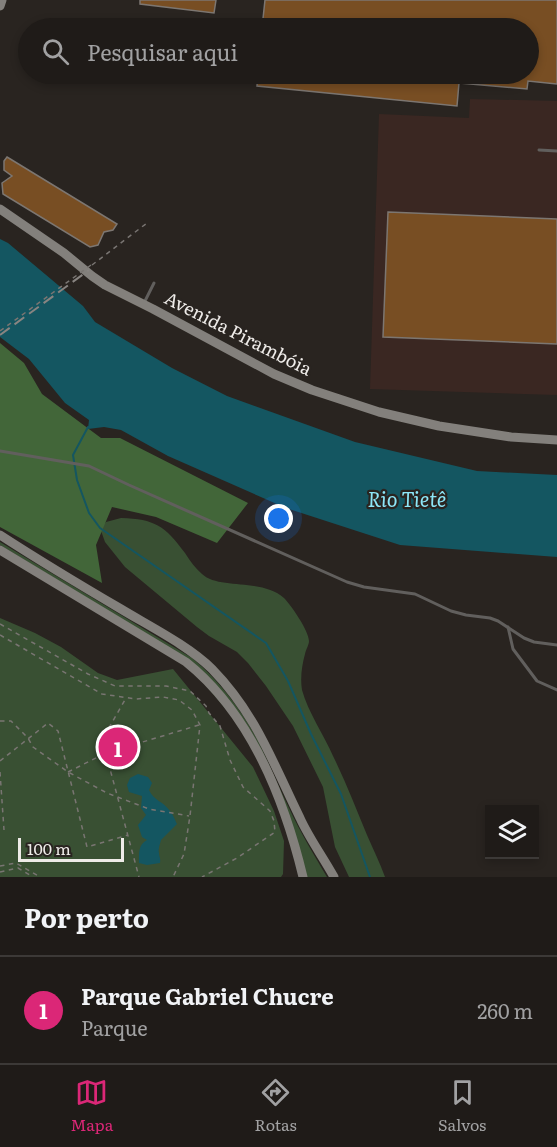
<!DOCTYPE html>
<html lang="pt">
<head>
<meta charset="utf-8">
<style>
  body { margin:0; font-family:Literata,serif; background:#272421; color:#f1f3f6 }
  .controls { position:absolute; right:18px; bottom:18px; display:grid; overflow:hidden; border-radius:0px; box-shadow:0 3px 9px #0003 }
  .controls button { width:54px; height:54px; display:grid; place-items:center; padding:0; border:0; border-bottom:2px solid #3c3937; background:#1f1b18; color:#f1f3f6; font:30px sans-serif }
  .scale { position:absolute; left:18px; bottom:15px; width:106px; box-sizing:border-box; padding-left:6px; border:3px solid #eeebe8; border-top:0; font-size:16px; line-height:21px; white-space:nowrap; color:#eeebe8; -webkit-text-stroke:4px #292420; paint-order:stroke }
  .you { position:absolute; left:279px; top:519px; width:21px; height:21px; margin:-15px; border:4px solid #fff; border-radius:50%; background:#1a73e8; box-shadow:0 0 0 9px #1a73e833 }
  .badge { display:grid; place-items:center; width:39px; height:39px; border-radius:50%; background:#db2777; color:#fff; font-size:20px; font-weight:700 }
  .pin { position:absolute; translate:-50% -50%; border:3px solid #fff; box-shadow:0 2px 6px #0006 }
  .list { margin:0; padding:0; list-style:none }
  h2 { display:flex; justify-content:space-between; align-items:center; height:78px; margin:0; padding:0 24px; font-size:26px }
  h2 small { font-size:20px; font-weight:400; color:#a1a1a2 }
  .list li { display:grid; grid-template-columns:39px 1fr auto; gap:18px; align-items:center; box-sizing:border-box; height:108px; padding:0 24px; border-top:2px solid #3c3937 }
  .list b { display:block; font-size:22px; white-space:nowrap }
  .list p { margin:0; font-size:20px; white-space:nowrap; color:#a1a1a2 }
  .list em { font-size:20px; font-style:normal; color:#a1a1a2 }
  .icon { flex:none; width:33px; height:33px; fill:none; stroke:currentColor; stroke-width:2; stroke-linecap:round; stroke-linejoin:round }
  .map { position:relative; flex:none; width:557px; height:877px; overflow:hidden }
  .search { position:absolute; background:#1f1b18; box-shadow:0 3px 9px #0003; left:18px; right:18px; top:18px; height:66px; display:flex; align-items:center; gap:15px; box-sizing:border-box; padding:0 21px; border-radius:33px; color:#a1a1a2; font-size:22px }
  .sheet { height:186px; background:#1f1b18 }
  nav { display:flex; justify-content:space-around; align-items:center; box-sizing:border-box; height:84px; border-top:2px solid #3c3937; background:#1f1b18; font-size:16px; color:#a1a1a2 }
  nav a { display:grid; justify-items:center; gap:3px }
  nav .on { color:#db2777 }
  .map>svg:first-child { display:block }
  .industrial { fill:#3a2722 }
  .green { fill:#395033 }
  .forest { fill:#426639 }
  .water { fill:#145661 }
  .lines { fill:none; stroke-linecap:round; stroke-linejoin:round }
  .stream { stroke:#145661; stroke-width:2 }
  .building { fill:#784e23; stroke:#7c7671; stroke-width:1.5 }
  .path { stroke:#797572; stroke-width:1.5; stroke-dasharray:4.5 4.5; stroke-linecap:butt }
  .lane { stroke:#615f5d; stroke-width:3 }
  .secondary { stroke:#83807c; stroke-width:9 }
  .rail { stroke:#888481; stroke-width:2; stroke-dasharray:12 6; stroke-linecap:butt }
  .path-bridge { stroke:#797572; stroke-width:1.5; stroke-dasharray:4.5 4.5; stroke-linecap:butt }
  .labels { text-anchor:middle; stroke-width:4.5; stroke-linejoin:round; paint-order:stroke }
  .street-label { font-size:18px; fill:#eeebe8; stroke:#292420 }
  .water-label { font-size:20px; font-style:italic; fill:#8de7f8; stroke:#292420 }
</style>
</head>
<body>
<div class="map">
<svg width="557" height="877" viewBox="0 0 557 877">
  <rect width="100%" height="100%" fill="#292420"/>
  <!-- industrial -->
  <path class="industrial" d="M470 99 557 101V395L370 389 379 114 469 118Z"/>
  <!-- green -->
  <g class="green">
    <path d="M121 518C155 519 165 526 185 553 190 561 195 568 202 574 219 590 262 578 284 598 291 605 309 631 309 641 309 645 306 649 305 654 302 665 300 678 302 690 308 712 324 735 333 756 346 782 356 809 367 835 373 849 380 863 385 877H349L335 847 323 787 293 726 266 686 248 663 237 652 209 636 197 627 125 567 105 542 100 528 106 522Z"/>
    <path d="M0 542 192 658C221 682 243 712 260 745 270 766 279 788 289 808 300 832 314 855 327 877H306L258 747 179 654 0 545Z"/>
    <path d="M0 618 35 633 61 647 98 673 117 680 173 669 253 767 274 811 284 841 283 874 281 877H0Z"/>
  </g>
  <!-- forest -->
  <path class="forest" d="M0 343 24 363 42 394 101 438H120L248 503 217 543 156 517 112 507 96 545 102 583 0 527Z"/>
  <!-- water -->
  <g class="water">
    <path d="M0 239 8 243 83 306 95 322 172 368 227 396 355 442 477 471 557 475V557L400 545 286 508 168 456 121 430 104 427 88 429 89 420 65 403 29 359 0 337Z"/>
    <path d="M138 774 148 777 152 783 149 790C154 801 163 801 170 811 173 814 175 820 177 824L161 840C160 844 158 849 159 853 159 857 161 858 160 863L147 865 139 863C139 853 138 845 147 840L142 837 138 825 146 815 141 808 142 796 129 792 127 785 130 778Z"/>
  </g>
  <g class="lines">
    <!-- stream -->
    <path class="stream" d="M88 427 73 455 77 480 89 513 100 528 266 643 288 681 311 734 341 794 370 877"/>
  </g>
  <!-- building -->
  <g class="building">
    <path d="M140 0H216L214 13 140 4Z"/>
    <path d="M265 0H557V84L528 81 527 89 459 83 457 106 257 86 258 74H528V28H262Z"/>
    <path d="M7 157 117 224 113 230 104 232 98 245 90 247 3 194 2 183 12 176 4 170V161Z"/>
    <path d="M388 212 557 219V344L383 337Z"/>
  </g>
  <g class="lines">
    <!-- path -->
    <g class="path">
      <path d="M92 265 147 223"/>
      <path d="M0 624 88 674 115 686H166L190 691 206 706 209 713 220 726 230 760 243 787 270 811 274 821 275 832 237 858 202 877"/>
      <path d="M0 635 102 694 136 699 163 697 179 700 192 710 200 725 190 816 184 854 173 877"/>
      <path d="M0 721H11L28 738 33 747 68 772 107 793 149 809 189 816"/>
      <path d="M105 753 102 740 126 698"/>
      <path d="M106 754 139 877"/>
      <path d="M0 761 48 723 58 731 87 847 128 835"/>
      <path d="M0 772 4 830"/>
      <path d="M68 772 106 753 199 725"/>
      <path d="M0 866 16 863 40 877"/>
      <path d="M0 872 18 868 33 877"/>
    </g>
    <!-- lane -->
    <g class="lane">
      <path d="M539 150 557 151"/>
      <path d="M144 303 154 283"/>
      <path d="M0 451 89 466 129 485 347 582 364 587 415 594 451 611 466 615 490 618 498 621 524 638 534 642 557 645"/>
      <path d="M508 627 513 649 537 681 557 690"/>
    </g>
    <!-- secondary -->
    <g class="secondary">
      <path d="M0 6 2 0"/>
      <path d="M0 209 64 253 92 276 105 285 153 309 274 374 312 390 379 412 439 426 511 437 557 440"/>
      <path d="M0 535C40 561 80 585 121 609 149 626 189 646 212 669 256 714 273 763 300 818 309 838 323 857 334 877"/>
      <path d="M0 550 186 662C251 714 284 798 303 877"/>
    </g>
    <!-- rail -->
    <path class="rail" d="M0 335 89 270"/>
    <!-- path-bridge -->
    <path class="path-bridge" d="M0 331 91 265"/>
  </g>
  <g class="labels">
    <!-- street labels -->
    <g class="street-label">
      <text transform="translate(238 334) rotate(27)" y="6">Avenida Pirambóia</text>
    </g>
    <!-- water labels -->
    <g class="water-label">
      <text x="407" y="507">Rio Tietê</text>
    </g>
  </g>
</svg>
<div class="controls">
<button><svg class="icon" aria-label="layers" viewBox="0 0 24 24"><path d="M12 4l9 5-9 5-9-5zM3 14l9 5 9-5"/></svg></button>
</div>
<div class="scale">100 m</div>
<div class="you"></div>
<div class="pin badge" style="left:118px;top:747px">1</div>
<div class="search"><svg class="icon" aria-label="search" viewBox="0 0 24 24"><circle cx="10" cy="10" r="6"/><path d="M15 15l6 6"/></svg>Pesquisar aqui</div>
</div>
<section class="sheet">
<h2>Por perto<small></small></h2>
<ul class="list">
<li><span class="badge">1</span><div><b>Parque Gabriel Chucre</b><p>Parque</p></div><em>260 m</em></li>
</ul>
</section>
<nav>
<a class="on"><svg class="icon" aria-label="map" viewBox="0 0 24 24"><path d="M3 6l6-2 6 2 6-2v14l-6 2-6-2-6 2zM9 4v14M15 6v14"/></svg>Mapa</a>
<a><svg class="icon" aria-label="directions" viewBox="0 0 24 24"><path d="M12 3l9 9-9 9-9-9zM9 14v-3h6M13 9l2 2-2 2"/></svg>Rotas</a>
<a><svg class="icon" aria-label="saved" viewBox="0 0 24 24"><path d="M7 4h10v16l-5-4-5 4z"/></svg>Salvos</a>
</nav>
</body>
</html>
